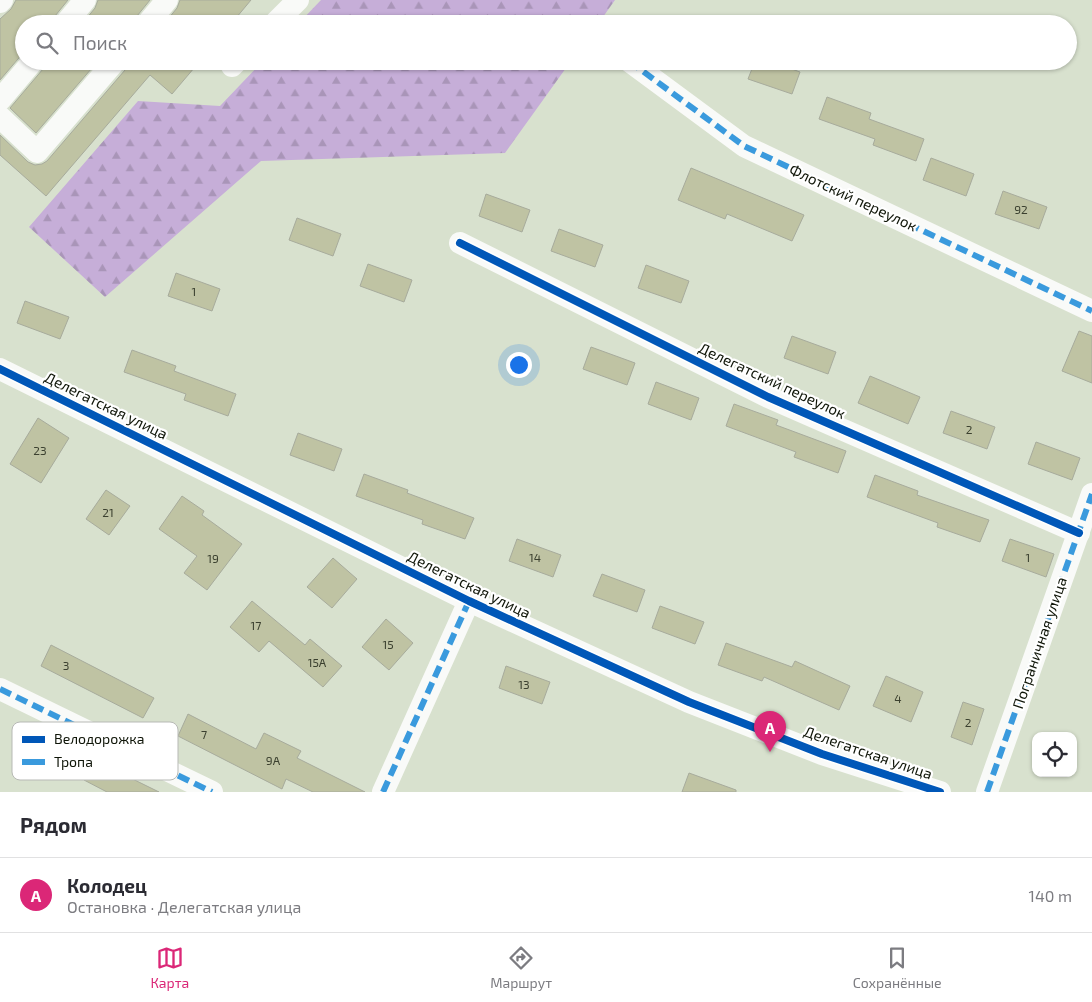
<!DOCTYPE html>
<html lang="ru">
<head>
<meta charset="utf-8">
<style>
  body { margin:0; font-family:"Exo 2",sans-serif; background:#f2f2f3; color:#2b2b33 }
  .controls { position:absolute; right:15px; bottom:15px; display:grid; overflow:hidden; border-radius:10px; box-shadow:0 1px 4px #0004 }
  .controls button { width:45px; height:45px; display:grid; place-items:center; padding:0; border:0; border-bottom:1px solid #e1e1e2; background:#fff; color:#2b2b33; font:25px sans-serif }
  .you { position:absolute; left:518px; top:364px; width:18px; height:18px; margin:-12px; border:4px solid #fff; border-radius:50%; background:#1a73e8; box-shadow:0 0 0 8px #1a73e833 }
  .badge { display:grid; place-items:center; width:32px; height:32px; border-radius:50%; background:#db2777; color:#fff; font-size:16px; font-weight:700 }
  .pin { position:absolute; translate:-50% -41px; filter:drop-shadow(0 1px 2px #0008) }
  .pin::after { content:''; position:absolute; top:26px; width:18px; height:15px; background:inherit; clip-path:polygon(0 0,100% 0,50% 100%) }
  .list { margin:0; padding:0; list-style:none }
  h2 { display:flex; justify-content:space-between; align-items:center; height:65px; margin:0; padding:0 20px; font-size:21px }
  h2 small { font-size:16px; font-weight:400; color:#7c7c81 }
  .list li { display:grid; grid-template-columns:32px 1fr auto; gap:15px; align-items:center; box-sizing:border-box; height:75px; padding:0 20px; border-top:1px solid #e1e1e2 }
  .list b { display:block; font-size:19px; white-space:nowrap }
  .list p { margin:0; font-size:16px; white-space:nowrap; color:#7c7c81 }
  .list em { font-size:16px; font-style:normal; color:#7c7c81 }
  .icon { flex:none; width:28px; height:28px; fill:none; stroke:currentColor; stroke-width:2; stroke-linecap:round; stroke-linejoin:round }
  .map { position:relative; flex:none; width:1092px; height:792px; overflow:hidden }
  .search { position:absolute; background:#fff; box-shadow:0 1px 4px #0004; left:15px; right:15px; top:15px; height:55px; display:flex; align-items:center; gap:12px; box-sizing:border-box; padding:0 18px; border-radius:28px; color:#7c7c81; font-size:19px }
  .sheet { height:140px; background:#fff }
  nav { display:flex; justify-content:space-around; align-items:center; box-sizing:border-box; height:70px; border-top:1px solid #e1e1e2; background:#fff; font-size:14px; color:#7c7c81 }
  nav a { display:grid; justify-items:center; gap:2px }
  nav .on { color:#db2777 }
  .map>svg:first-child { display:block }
  .forest { fill:url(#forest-firs) }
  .building { fill:#bfc3a3; stroke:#a7ab9c }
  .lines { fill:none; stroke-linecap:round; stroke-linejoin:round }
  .minor { stroke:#f9faf8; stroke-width:22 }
  .quiet { stroke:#3a9add; stroke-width:6; stroke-dasharray:12 6; stroke-linecap:butt }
  .cycleway-casing { stroke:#fff; stroke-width:11 }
  .cycleway { stroke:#0057b8; stroke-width:8 }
  .labels { text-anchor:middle; stroke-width:4.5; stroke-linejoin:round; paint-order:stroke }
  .number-label { font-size:12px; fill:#3b402f }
  .street-label { font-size:15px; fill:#0f1508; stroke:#fff }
  .key { fill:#fff; stroke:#b7b9b5; stroke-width:1 }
  .key-label { font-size:14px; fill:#0f1508 }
</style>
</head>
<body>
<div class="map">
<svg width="1092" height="792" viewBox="0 0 1092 792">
  <defs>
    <pattern id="forest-firs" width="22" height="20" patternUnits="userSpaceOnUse" patternTransform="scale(1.25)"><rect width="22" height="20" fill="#c6aed8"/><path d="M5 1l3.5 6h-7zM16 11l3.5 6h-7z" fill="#a995b8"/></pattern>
  </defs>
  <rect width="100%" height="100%" fill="#d8e1ce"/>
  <!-- forest -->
  <g class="forest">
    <path d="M321 0H615L598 24H298Z"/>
    <path d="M263 61H571L505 153 261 161 105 297 29 227 138 101 220 106Z"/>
  </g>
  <!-- building -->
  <g class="building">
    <path d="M16 0H68L55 16 52 24H24V52L0 80V19L11 9Z"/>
    <path d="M98 0H150L137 16 134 24H82L95 8Z"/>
    <path d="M180 0H251L231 24H164L177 8Z"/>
    <path d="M48 61H98L36 133 10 108 43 69Z"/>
    <path d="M128 61H200L172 94 150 75 46 196 0 155V135L28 162 35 165 42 164 47 161 125 70Z"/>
    <path d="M755 61H770L800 72 792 94 748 79Z"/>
    <path d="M827 97 871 113 869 119 924 139 916 161 873 145 875 139 819 119Z"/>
    <path d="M931 158 974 174 966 196 923 180Z"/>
    <path d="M691 168 804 215 792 241 727 214 725 219 678 200Z"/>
    <path d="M1003 191 1047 207 1039 229 995 214Z"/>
    <path d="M486 194 530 210 522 232 479 216Z"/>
    <path d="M297 218 341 234 333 256 289 240Z"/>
    <path d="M559 229 603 245 595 267 551 251Z"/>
    <path d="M368 264 412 280 404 302 360 286Z"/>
    <path d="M646 265 689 281 681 303 638 288Z"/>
    <path d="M176 273 220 289 212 311 168 296Z"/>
    <path d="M25 301 69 317 60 339 17 323Z"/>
    <path d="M1079 331 1092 336V383L1062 371Z"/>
    <path d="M792 336 836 352 828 374 784 358Z"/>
    <path d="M591 347 635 363 627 385 583 369Z"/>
    <path d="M132 350 176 366 174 371 236 394 228 416 184 400 186 394 124 372Z"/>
    <path d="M870 376 920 397 908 424 858 403Z"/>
    <path d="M656 382 699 398 691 420 648 404Z"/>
    <path d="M734 404 778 420 776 425 846 451 838 473 794 457 796 452 726 426Z"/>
    <path d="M951 411 995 427 987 449 943 433Z"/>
    <path d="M38 418 69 438 41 483 10 464Z"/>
    <path d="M298 433 342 449 334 471 290 455Z"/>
    <path d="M1036 442 1080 458 1072 480 1028 464Z"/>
    <path d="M364 474 408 490 407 493 474 518 465 539 422 524 423 520 356 496Z"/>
    <path d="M875 475 918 491 917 495 989 520 980 542 937 527 938 523 867 497Z"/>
    <path d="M106 490 130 506 109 535 86 519Z"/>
    <path d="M182 496 204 511 202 515 242 544 207 590 184 573 197 556 159 529Z"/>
    <path d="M517 539 561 555 553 577 509 561Z"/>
    <path d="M1010 539 1054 554 1046 577 1002 561Z"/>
    <path d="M333 558 357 579 332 608 307 587Z"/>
    <path d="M602 574 645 590 637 612 593 596Z"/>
    <path d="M252 601 305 645 310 639 342 666 323 687 269 641 259 652 230 627Z"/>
    <path d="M660 606 704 622 695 644 652 628Z"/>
    <path d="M386 619 413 643 389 670 362 647Z"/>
    <path d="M726 643 792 667 795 661 850 686 839 710 764 677 762 681 718 665Z"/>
    <path d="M51 645 154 698 143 718 41 666Z"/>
    <path d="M506 666 550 682 542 704 499 688Z"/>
    <path d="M886 676 923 692 911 722 873 706Z"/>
    <path d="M963 702 984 709 972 745 951 737Z"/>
    <path d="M188 714 256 749 264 733 301 751 297 758 365 792H313L286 779 282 789 178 736Z"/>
    <path d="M94 760 159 792H107L84 780Z"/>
    <path d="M689 773 736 790V792H682Z"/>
  </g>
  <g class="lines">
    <!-- minor -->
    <g class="minor">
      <path d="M0 2 2 0"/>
      <path d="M65 24 85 0"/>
      <path d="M147 24 167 0"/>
      <path d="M274 24 298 0"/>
      <path d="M629 61 744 146 1092 311"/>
      <path d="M232 66 237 61"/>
      <path d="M0 100 33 61"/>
      <path d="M0 117 37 152 115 61"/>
      <path d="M460 243 768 397 1079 533"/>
      <path d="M0 369 469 601 689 702 822 754 940 792"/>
      <path d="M0 689 212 792"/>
      <path d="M383 792 469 601"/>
      <path d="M987 792 1092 494"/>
    </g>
    <!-- quiet -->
    <g class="quiet">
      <path d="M629 61 744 146 1092 311"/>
      <path d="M0 689 212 792"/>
      <path d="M383 792 469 601"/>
      <path d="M987 792 1092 494"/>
    </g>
    <defs>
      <g id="cycleway">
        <path d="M460 243 768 397 1079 533"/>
        <path d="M0 369 469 601 689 702 822 754 940 792"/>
      </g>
    </defs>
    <!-- cycleway casing -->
    <use href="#cycleway" class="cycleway-casing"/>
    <!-- cycleway -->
    <use href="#cycleway" class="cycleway"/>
  </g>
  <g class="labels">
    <!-- number labels -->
    <g class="number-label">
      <text x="1021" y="214">92</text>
      <text x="194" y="296">1</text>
      <text x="969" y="434">2</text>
      <text x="40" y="455">23</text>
      <text x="108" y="517">21</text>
      <text x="535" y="562">14</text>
      <text x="1028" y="562">1</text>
      <text x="213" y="563">19</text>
      <text x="256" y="630">17</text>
      <text x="388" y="649">15</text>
      <text x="317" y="667">15А</text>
      <text x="66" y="670">3</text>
      <text x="524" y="689">13</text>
      <text x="898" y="703">4</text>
      <text x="968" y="727">2</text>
      <text x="204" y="739">7</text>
      <text x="273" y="765">9А</text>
    </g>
    <!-- street labels -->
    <g class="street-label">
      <text transform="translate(853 198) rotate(25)" y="5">Флотский переулок</text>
      <text transform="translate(772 381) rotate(25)" y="5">Делегатский переулок</text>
      <text transform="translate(106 406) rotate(26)" y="5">Делегатская улица</text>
      <text transform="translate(469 585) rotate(26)" y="5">Делегатская улица</text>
      <text transform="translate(1040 643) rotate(-71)" y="5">Пограничная улица</text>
      <text transform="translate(868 753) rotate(19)" y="5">Делегатская улица</text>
    </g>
  </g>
  <!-- legend -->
  <rect x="12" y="722" width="166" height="58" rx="8" class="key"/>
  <rect x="22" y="736" width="23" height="7" fill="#0057b8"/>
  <rect x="22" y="759" width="23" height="6" fill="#3a9add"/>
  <g class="key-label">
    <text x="54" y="744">Велодорожка</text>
    <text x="54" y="767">Тропа</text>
  </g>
</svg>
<div class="controls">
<button><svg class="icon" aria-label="locate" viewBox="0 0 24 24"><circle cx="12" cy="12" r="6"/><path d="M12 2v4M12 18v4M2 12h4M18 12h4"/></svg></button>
</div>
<div class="you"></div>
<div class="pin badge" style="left:770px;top:752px">A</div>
<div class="search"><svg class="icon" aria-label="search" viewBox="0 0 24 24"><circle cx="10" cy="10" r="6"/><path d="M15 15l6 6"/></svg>Поиск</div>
</div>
<section class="sheet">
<h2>Рядом<small></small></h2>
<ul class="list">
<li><span class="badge">A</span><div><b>Колодец</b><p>Остановка · Делегатская улица</p></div><em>140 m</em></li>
</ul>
</section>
<nav>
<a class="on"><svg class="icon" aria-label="map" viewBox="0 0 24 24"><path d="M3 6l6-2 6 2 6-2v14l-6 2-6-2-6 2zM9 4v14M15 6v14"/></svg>Карта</a>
<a><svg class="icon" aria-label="directions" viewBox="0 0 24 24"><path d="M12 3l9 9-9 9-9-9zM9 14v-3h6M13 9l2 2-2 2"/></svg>Маршрут</a>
<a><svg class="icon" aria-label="saved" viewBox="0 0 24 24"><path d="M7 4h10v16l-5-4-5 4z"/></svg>Сохранённые</a>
</nav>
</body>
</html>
